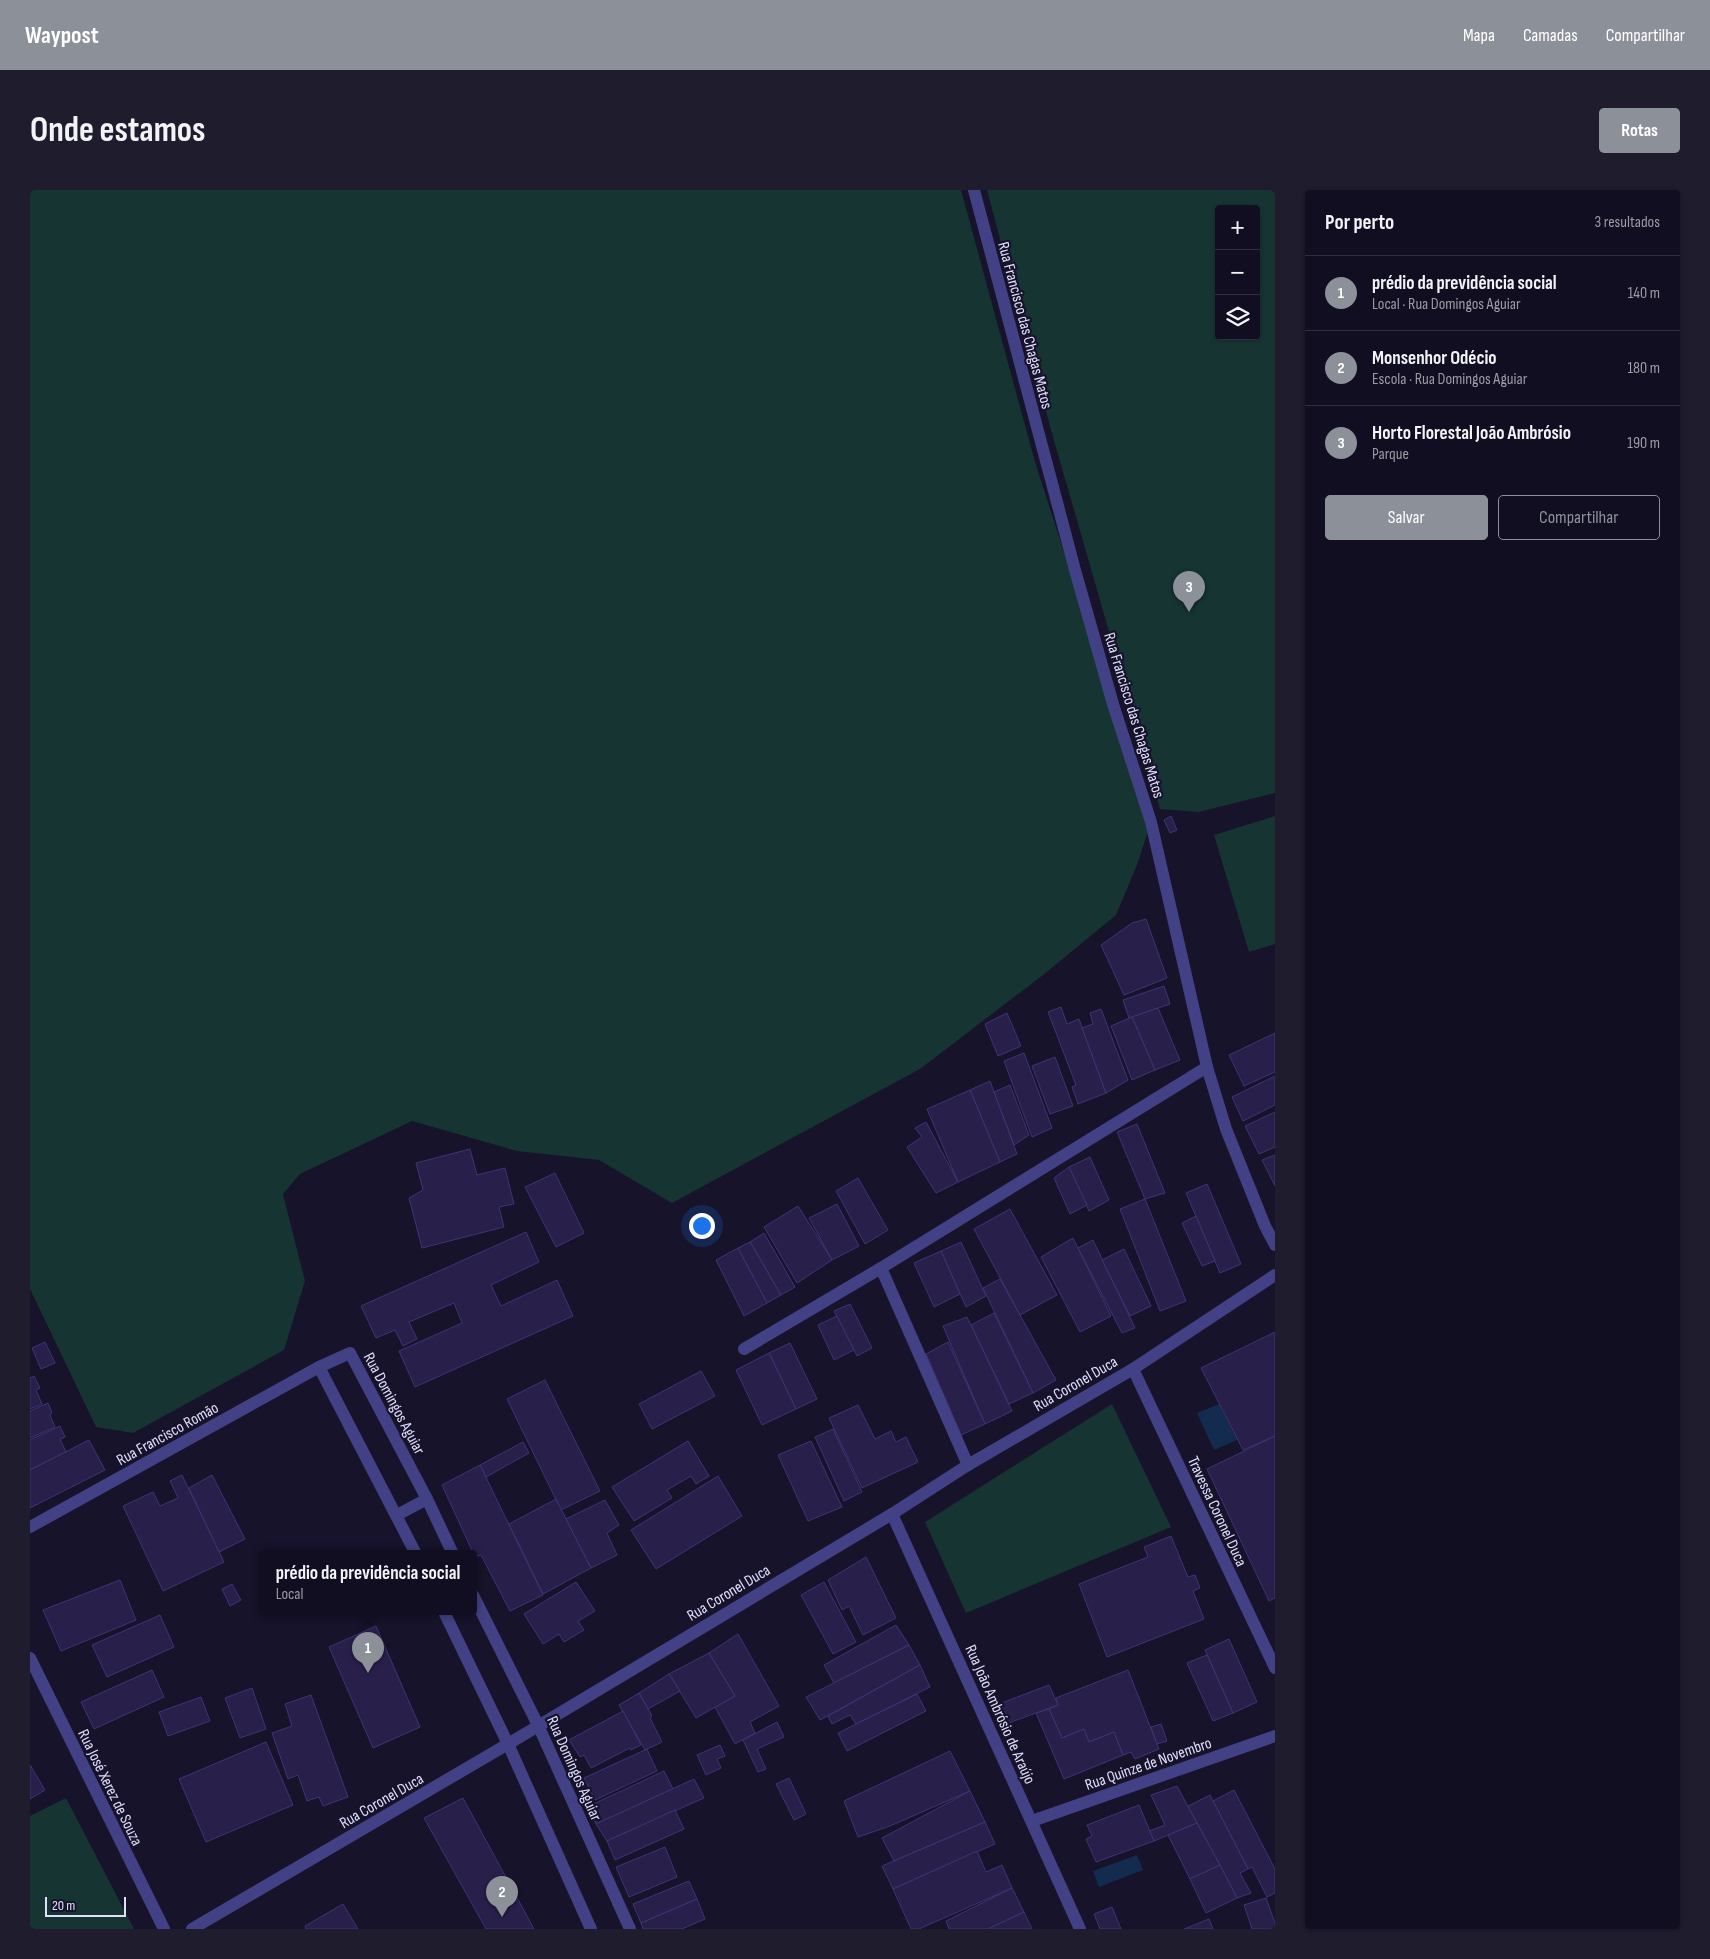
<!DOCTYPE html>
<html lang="pt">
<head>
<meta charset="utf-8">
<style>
  body { margin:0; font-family:"Sofia Sans Condensed",sans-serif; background:#1e1c2d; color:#f1f3f6 }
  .controls { position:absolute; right:15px; top:15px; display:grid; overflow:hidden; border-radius:5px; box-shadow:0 1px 4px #0004 }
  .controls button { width:45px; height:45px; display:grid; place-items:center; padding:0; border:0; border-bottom:1px solid #302e3e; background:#100e20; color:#f1f3f6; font:25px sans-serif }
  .scale { position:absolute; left:15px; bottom:12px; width:81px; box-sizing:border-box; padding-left:5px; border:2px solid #e1dffd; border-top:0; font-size:14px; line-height:18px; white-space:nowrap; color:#e1dffd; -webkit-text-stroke:4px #16132b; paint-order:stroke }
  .you { position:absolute; left:671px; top:1035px; width:18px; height:18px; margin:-12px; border:4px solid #fff; border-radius:50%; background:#1a73e8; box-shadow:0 0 0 8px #1a73e833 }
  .badge { display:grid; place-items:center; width:32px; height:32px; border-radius:50%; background:#8c9099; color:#fff; font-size:16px; font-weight:700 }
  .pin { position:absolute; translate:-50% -41px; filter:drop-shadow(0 1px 2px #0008) }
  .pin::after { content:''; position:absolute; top:26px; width:18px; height:15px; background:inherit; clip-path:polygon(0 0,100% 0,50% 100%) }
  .popup { position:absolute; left:229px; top:1360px; width:218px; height:65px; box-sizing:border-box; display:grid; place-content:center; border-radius:5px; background:#100e20; filter:drop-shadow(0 1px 4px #0005); font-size:16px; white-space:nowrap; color:#9c9ca5 }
  .popup b { font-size:19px; color:#f1f3f6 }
  .popup::after { content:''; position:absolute; left:50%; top:100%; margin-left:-10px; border:10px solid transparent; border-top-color:#100e20 }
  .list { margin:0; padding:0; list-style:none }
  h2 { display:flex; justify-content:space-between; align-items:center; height:65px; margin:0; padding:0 20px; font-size:21px }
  h2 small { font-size:16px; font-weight:400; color:#9c9ca5 }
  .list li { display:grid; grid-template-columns:32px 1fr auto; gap:15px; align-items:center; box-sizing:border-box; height:75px; padding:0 20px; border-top:1px solid #302e3e }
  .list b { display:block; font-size:19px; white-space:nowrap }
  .list p { margin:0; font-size:16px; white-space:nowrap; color:#9c9ca5 }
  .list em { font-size:16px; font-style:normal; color:#9c9ca5 }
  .actions { display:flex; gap:10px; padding:15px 20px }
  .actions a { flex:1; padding:11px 0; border:1px solid #8c9099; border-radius:5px; text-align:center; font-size:18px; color:#8c9099 }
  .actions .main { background:#8c9099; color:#fff }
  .icon { flex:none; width:28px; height:28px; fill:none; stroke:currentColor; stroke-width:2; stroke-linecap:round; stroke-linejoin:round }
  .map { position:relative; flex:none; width:1245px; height:1739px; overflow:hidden; border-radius:5px }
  header { display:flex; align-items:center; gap:30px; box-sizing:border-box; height:70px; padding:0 25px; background:#8c9099; color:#fff }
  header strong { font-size:24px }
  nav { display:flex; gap:28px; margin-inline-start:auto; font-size:18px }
  .intro { display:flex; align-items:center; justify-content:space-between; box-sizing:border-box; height:120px; padding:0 30px }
  h1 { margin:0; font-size:35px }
  .button { padding:12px 22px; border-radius:5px; background:#8c9099; color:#fff; font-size:18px; font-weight:700 }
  main { display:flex; gap:30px; padding:0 30px }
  aside { flex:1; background:#100e20; border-radius:5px; box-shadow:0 1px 4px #0004 }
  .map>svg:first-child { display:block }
  .green { fill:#163432; fill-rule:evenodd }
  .water { fill:#132b4f }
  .building { fill:#28204a; stroke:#3f3475 }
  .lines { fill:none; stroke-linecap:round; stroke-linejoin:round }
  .minor { stroke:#424186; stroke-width:12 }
  .labels { text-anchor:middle; stroke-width:4.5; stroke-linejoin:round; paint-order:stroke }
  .street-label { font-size:16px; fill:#e1dffd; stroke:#16132b }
</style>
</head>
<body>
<header>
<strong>Waypost</strong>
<nav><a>Mapa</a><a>Camadas</a><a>Compartilhar</a></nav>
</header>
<div class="intro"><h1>Onde estamos</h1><a class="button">Rotas</a></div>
<main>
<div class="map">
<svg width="1245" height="1739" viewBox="0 0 1245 1739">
  <rect width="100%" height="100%" fill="#16132b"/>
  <!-- green -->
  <g class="green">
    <path d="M0 0H931L1005 272 1121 632 1107 675 1086 725 1013 785 890 879 642 1013 569 970 487 961 382 931 270 984 253 1004 275 1091 254 1160 103 1243 66 1237 0 1099Z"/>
    <path d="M957 0H1245V603L1169 622 1130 619 1021 240ZM1189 19H1226V146H1189Z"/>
    <path d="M1245 626V754L1219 762 1184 645Z"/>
    <path d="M1082 1214 1141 1337 936 1423 895 1332Z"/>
    <path d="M36 1608 104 1739H0V1626Z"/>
  </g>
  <!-- water -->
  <g class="water">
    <path d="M1189 1214 1207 1250 1184 1260 1167 1223Z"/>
    <path d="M1107 1665 1113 1680 1069 1697 1063 1681Z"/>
  </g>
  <!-- building -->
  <g class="building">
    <path d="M1141 626 1147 640 1140 643 1134 630Z"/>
    <path d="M1116 729 1137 788 1094 805 1071 755 1102 733Z"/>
    <path d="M1134 796 1140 814 1099 828 1093 810Z"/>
    <path d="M1031 817 1037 834 1049 829 1076 903 1048 914 1042 897 1046 895 1018 822Z"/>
    <path d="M1128 818 1150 870 1125 880 1102 827Z"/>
    <path d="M1071 819 1098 890 1076 903 1052 838 1063 834 1060 823Z"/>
    <path d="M977 823 991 856 968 866 955 834Z"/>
    <path d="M1102 827 1125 880 1102 890 1081 836Z"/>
    <path d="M1245 843V882L1214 896 1199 865Z"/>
    <path d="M994 863 1022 938 1002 947 974 871Z"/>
    <path d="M1025 867 1043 916 1020 924 1002 876Z"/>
    <path d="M1245 886V915L1213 931 1202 907Z"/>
    <path d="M960 891 987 964 970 972 940 900Z"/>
    <path d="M980 895 999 945 984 955 964 902Z"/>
    <path d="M940 900 970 972 928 992 897 919Z"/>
    <path d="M1245 922V957L1229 964 1215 936Z"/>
    <path d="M896 932 928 992 906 1003 877 957 892 947 885 938Z"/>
    <path d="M1107 934 1135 1003 1115 1009 1087 942Z"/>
    <path d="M440 959 447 985 475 978 484 1014 469 1017 474 1037 392 1058 379 1008 393 1000 386 973Z"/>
    <path d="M1245 965V996L1232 970Z"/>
    <path d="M1060 967 1079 1010 1059 1021 1039 977Z"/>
    <path d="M1039 977 1057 1015 1040 1024 1024 988Z"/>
    <path d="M525 983 554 1043 526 1057 495 997Z"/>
    <path d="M828 988 858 1040 835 1054 806 1001Z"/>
    <path d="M1177 994 1211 1074 1190 1083 1156 1003Z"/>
    <path d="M1115 1009 1156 1111 1130 1121 1090 1019Z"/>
    <path d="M807 1014 829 1056 802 1070 779 1028Z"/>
    <path d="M768 1016 802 1070 767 1093 734 1037Z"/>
    <path d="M980 1019 1027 1105 990 1125 944 1039Z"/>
    <path d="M1166 1026 1185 1071 1172 1076 1152 1033Z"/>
    <path d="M496 1042 509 1072 461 1095 471 1116 527 1090 543 1126 385 1197 369 1161 432 1133 424 1113 379 1132 387 1149 373 1156 365 1140 346 1148 331 1116Z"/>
    <path d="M734 1043 765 1097 751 1105 720 1052Z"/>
    <path d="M1043 1048 1081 1126 1050 1142 1011 1067Z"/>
    <path d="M1063 1050 1105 1138 1092 1143 1048 1058Z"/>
    <path d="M720 1052 751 1105 737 1113 708 1058Z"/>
    <path d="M931 1052 956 1106 936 1117 911 1061Z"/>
    <path d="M708 1058 737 1113 714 1126 686 1070Z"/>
    <path d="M1094 1059 1121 1116 1100 1126 1072 1070Z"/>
    <path d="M911 1061 930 1104 904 1117 884 1073Z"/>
    <path d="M970 1089 1026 1190 1003 1203 953 1098Z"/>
    <path d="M820 1114 842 1158 827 1166 804 1121Z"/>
    <path d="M964 1123 1003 1203 979 1214 941 1135Z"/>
    <path d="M807 1126 824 1160 804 1170 788 1135Z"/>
    <path d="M937 1127 982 1221 955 1234 913 1136Z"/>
    <path d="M1245 1142V1246L1213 1260 1171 1178Z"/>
    <path d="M15 1152 25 1173 11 1179 2 1158Z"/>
    <path d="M918 1152 955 1234 931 1245 896 1164Z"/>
    <path d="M760 1153 787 1209 766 1219 739 1163Z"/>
    <path d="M739 1163 766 1219 732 1235 706 1180Z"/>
    <path d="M671 1181 685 1206 622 1239 609 1214Z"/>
    <path d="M4 1186 10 1198 6 1200 12 1214 0 1219V1188Z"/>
    <path d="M515 1190 570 1301 531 1320 477 1209Z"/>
    <path d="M18 1213 22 1223 20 1225 25 1237 0 1248V1221Z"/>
    <path d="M828 1215 845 1249 861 1241 866 1252 876 1247 888 1272 832 1298 799 1228Z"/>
    <path d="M30 1236 35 1247 30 1249 36 1262 0 1280V1250Z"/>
    <path d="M803 1239 832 1302 814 1311 785 1247Z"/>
    <path d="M1245 1246V1408L1239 1411 1177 1279Z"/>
    <path d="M59 1250 75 1280 0 1318V1280Z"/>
    <path d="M658 1251 679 1286 666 1294 661 1286 637 1300 642 1308 604 1331 582 1297Z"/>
    <path d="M781 1251 812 1317 778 1331 748 1265Z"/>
    <path d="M493 1252 499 1263 456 1287 450 1275Z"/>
    <path d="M450 1275 513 1405 480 1421 451 1365 445 1367 412 1295Z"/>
    <path d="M152 1285 194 1372 133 1401 93 1316 123 1302 130 1316 148 1308 140 1291Z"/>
    <path d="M182 1285 215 1349 189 1362 159 1298Z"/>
    <path d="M688 1286 712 1326 626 1379 601 1340Z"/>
    <path d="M526 1309 561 1378 513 1404 479 1334Z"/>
    <path d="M575 1310 589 1335 577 1343 587 1365 561 1378 536 1329Z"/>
    <path d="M1141 1346 1158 1387 1165 1385 1170 1398 1163 1401 1174 1429 1077 1467 1049 1394 1118 1367 1114 1357Z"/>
    <path d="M836 1367 866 1428 833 1445 819 1416 812 1420 798 1390Z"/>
    <path d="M90 1390 106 1430 31 1461 13 1420Z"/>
    <path d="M546 1392 565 1421 548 1431 554 1440 534 1452 529 1444 513 1454 494 1424Z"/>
    <path d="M794 1392 826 1452 803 1464 771 1405Z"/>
    <path d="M202 1394 211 1410 200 1416 192 1399Z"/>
    <path d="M130 1425 144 1457 77 1487 62 1455Z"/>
    <path d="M866 1435 879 1455 804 1493 794 1475Z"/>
    <path d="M346 1436 390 1537 343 1558 299 1457Z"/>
    <path d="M708 1444 749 1516 720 1532 725 1543 705 1554 685 1517 705 1506 679 1463Z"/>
    <path d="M1199 1449 1227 1512 1203 1523 1175 1460Z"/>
    <path d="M879 1455 890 1475 790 1530 776 1507Z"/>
    <path d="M679 1463 705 1506 666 1528 639 1484Z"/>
    <path d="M1177 1465 1203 1523 1183 1531 1157 1473Z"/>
    <path d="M890 1475 900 1497 826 1534 820 1525 802 1534 798 1526Z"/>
    <path d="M122 1480 134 1507 64 1539 51 1512Z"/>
    <path d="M1098 1480 1129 1559 1105 1569 1101 1562 1093 1565 1084 1542 1059 1552 1054 1539 1032 1548 1019 1519 1028 1515 1026 1508Z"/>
    <path d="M639 1484 650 1501 618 1519 609 1503Z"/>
    <path d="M1019 1495 1028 1515 976 1534 969 1514Z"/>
    <path d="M222 1498 236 1539 210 1548 195 1508Z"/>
    <path d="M609 1503 622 1526 620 1528 632 1552 615 1560 589 1515Z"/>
    <path d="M887 1504 896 1521 817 1561 808 1543Z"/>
    <path d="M281 1505 318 1607 293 1616 289 1607 277 1611 268 1585 258 1589 242 1543 262 1536 255 1514Z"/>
    <path d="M171 1507 180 1531 138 1546 129 1522Z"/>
    <path d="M1019 1519 1032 1548 1054 1539 1059 1552 1084 1542 1093 1565 1034 1589 1006 1523Z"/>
    <path d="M593 1521 611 1555 601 1560 600 1558 561 1578 554 1565 550 1567 539 1550Z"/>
    <path d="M747 1532 754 1547 727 1559 736 1579 728 1582 713 1550Z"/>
    <path d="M1131 1534 1137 1551 1127 1554 1121 1537Z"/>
    <path d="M236 1552 263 1615 176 1652 149 1589Z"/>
    <path d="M690 1555 695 1566 687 1569 691 1578 676 1585 667 1565Z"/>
    <path d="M617 1559 627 1581 565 1610 554 1588Z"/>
    <path d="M920 1561 940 1601 860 1636 828 1647 814 1611Z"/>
    <path d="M0 1575 15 1600 0 1609Z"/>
    <path d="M634 1581 643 1599 566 1634 557 1617Z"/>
    <path d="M759 1588 776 1624 764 1630 746 1594Z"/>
    <path d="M664 1589 674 1608 577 1651 566 1634Z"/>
    <path d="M1147 1596 1167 1633 1124 1651 1119 1641 1135 1635 1121 1605Z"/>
    <path d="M1204 1600 1245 1679V1703L1237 1707 1222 1677 1218 1679 1183 1611Z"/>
    <path d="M940 1601 955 1632 864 1671 852 1648Z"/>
    <path d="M1180 1605 1218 1679 1210 1683 1221 1703 1207 1708 1158 1616Z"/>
    <path d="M433 1608 504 1739H456L394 1628Z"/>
    <path d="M1109 1615 1124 1651 1066 1672 1056 1649 1062 1646 1057 1635Z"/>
    <path d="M645 1620 654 1639 585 1670 577 1651Z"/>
    <path d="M955 1632 965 1654 863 1699 852 1676Z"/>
    <path d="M1167 1633 1190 1675 1160 1689 1138 1645Z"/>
    <path d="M635 1657 647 1687 599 1707 586 1677Z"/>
    <path d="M947 1661 956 1682 972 1675 982 1698 889 1739H881L863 1699Z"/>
    <path d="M1190 1675 1207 1708 1176 1723 1160 1689Z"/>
    <path d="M659 1691 667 1709 611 1733 603 1714Z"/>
    <path d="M982 1698 994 1722 958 1739H919L916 1731Z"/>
    <path d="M1236 1708 1245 1733V1739H1222L1214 1715Z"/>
    <path d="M667 1709 675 1729 652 1739H613L611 1733Z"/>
    <path d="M313 1714 328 1739H276L275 1736Z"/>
    <path d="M1082 1717 1091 1739H1070L1064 1724Z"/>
    <path d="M994 1722 1002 1739H958Z"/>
    <path d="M1179 1729 1183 1739H1154Z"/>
  </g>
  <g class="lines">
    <!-- minor -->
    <g class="minor">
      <path d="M944 0 1045 380 1083 514 1121 632 1177 877 1196 939 1235 1036 1245 1055"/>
      <path d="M714 1159 851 1078"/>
      <path d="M289 1177 386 1364"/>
      <path d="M1103 1179 1245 1478"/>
      <path d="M938 1275 851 1078 1177 877"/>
      <path d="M862 1324 1050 1739"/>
      <path d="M367 1325 397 1309"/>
      <path d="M0 1337 289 1177 320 1163 397 1309 423 1364"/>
      <path d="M443 1405 508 1535 600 1739"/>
      <path d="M414 1422 478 1554 561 1739"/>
      <path d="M0 1468 134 1739"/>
      <path d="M1002 1631 1245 1546"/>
      <path d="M162 1739 478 1554 862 1324 938 1275 1103 1179 1245 1085"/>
    </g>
  </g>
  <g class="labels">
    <!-- street labels -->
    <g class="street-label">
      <text transform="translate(996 135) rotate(75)" y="6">Rua Francisco das Chagas Matos</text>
      <text transform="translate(1105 525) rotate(73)" y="6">Rua Francisco das Chagas Matos</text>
      <text transform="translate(1045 1193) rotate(-30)" y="6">Rua Coronel Duca</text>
      <text transform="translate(365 1213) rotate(62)" y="6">Rua Domingos Aguiar</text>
      <text transform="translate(137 1243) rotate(-29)" y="6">Rua Francisco Romão</text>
      <text transform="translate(1188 1321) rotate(65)" y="6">Travessa Coronel Duca</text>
      <text transform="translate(698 1402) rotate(-31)" y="6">Rua Coronel Duca</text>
      <text transform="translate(971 1524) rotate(66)" y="6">Rua João Ambrósio de Araújo</text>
      <text transform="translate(1118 1573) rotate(-19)" y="6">Rua Quinze de Novembro</text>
      <text transform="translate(545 1578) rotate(66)" y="6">Rua Domingos Aguiar</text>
      <text transform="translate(81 1597) rotate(64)" y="6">Rua José Xerez de Souza</text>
      <text transform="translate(351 1610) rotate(-30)" y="6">Rua Coronel Duca</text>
    </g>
  </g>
</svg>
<div class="controls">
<button>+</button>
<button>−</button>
<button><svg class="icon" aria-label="layers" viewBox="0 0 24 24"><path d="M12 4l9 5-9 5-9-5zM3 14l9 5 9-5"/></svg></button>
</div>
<div class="scale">20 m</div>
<div class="you"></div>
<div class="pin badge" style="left:338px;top:1483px">1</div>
<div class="popup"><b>prédio da previdência social</b>Local</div>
<div class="pin badge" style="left:472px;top:1727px">2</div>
<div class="pin badge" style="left:1159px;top:422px">3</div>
</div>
<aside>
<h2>Por perto<small>3 resultados</small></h2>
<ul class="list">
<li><span class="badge">1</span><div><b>prédio da previdência social</b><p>Local · Rua Domingos Aguiar</p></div><em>140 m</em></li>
<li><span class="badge">2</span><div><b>Monsenhor Odécio</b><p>Escola · Rua Domingos Aguiar</p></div><em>180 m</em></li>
<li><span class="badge">3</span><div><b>Horto Florestal João Ambrósio</b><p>Parque</p></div><em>190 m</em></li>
</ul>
<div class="actions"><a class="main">Salvar</a><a>Compartilhar</a></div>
</aside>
</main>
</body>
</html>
